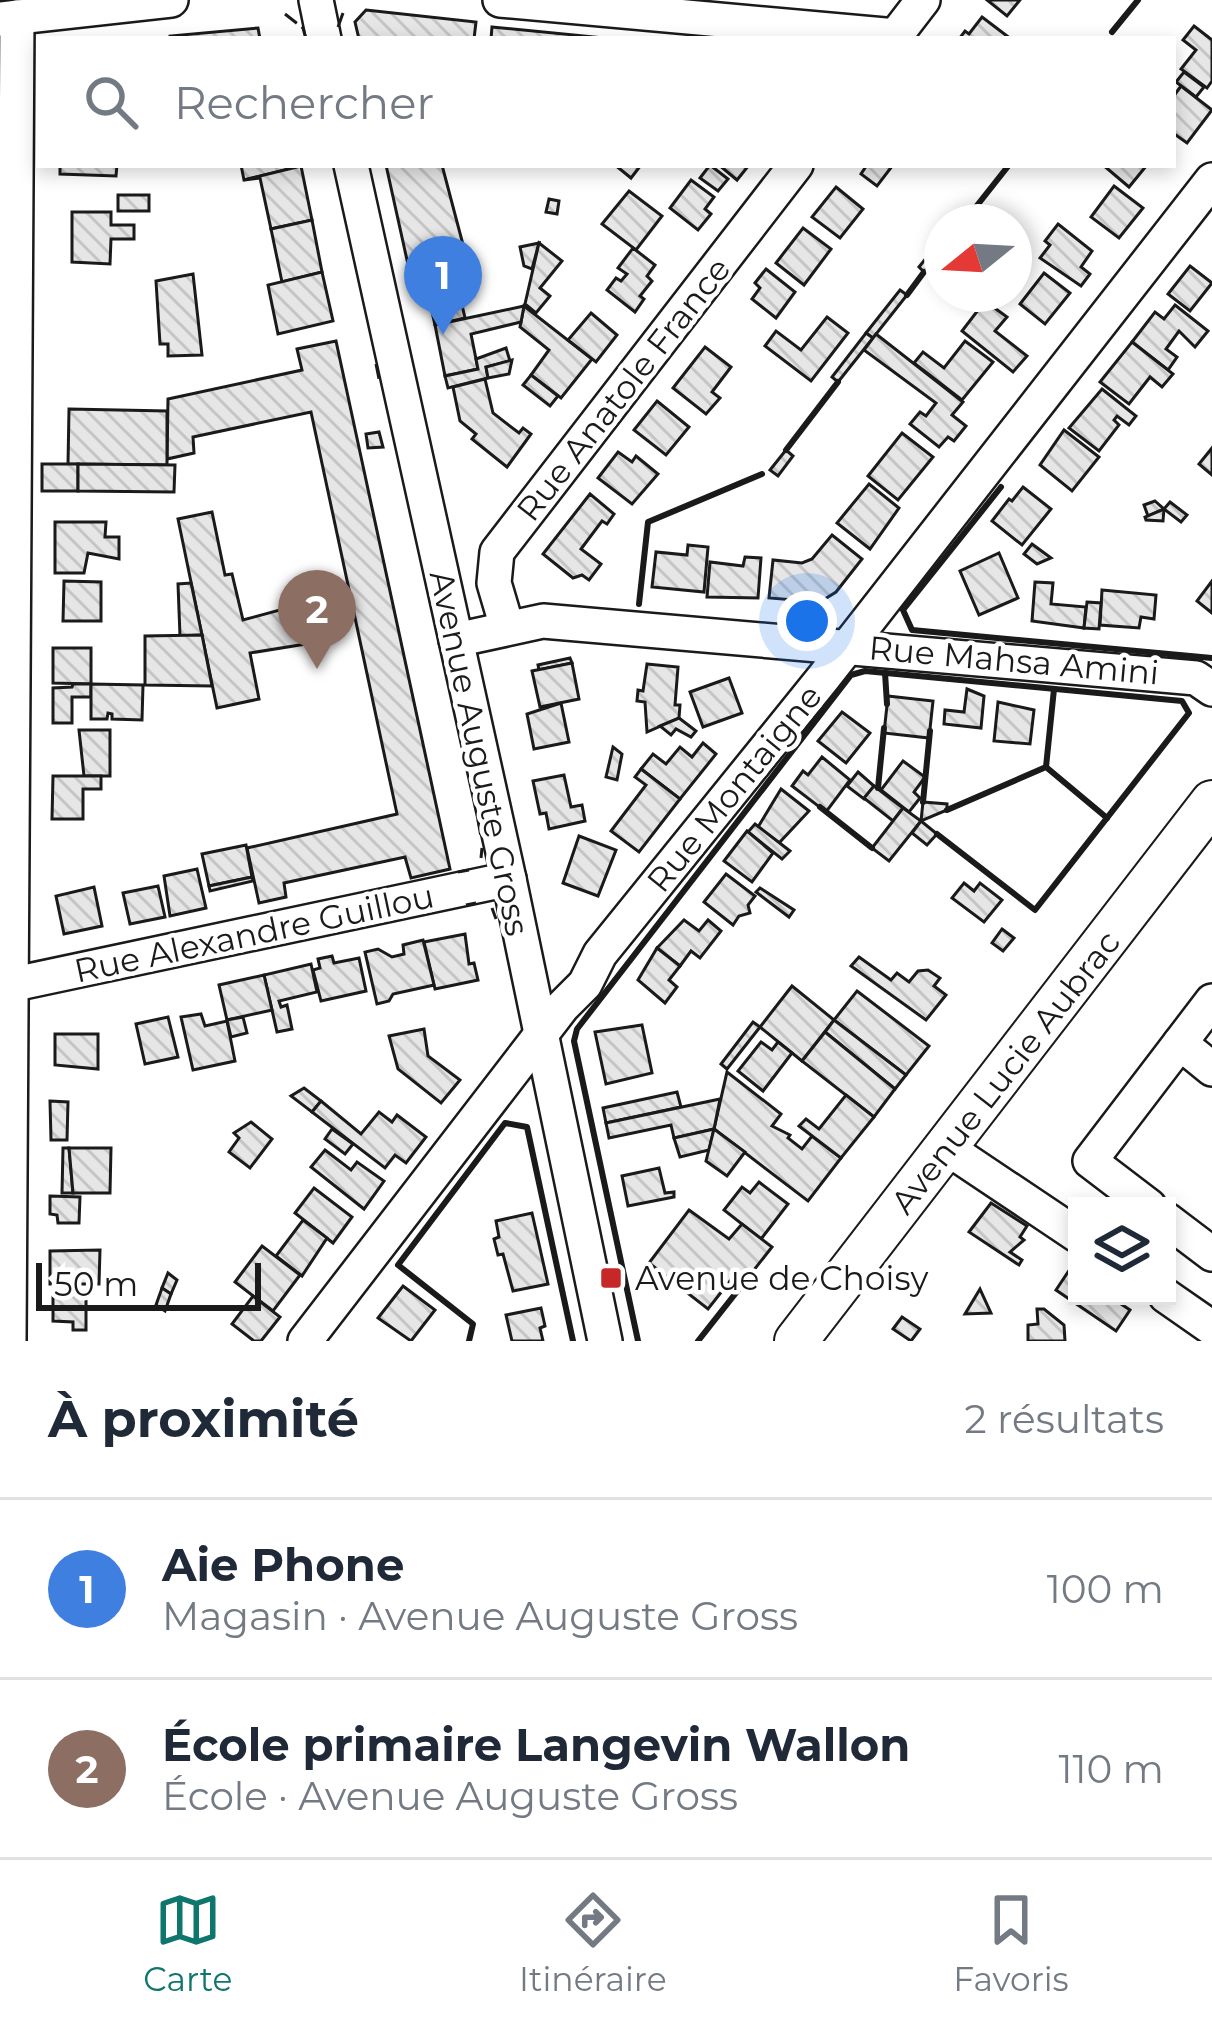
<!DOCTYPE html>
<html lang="fr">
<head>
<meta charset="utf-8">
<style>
  body { margin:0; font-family:Montserrat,sans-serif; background:#f2f2f3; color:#1f2937 }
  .controls { position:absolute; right:36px; bottom:36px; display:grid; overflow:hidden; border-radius:0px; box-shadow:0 6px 18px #0003 }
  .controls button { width:108px; height:108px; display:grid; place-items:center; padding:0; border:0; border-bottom:3px solid #e0e1e3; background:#fff; color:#1f2937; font:60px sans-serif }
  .compass { position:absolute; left:924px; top:204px; width:108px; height:108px; border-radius:50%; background:#fff; box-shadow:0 6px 18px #0003; rotate:252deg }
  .scale { position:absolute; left:36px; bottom:30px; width:225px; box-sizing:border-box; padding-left:12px; border:6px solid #1a1a1a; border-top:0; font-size:33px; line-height:42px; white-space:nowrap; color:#1a1a1a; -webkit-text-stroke:9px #fff; paint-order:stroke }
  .you { position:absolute; left:807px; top:621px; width:42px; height:42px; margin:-30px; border:9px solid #fff; border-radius:50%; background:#1a73e8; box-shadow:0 0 0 18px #1a73e833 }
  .badge { display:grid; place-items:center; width:78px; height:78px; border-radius:50%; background:#0f766e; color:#fff; font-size:39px; font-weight:700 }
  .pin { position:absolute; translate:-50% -99px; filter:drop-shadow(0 3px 6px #0008) }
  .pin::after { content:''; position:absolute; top:63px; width:42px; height:36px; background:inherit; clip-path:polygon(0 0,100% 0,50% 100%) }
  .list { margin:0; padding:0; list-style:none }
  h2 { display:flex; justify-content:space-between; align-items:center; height:156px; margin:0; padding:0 48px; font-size:51px }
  h2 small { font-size:39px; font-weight:400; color:#747a83 }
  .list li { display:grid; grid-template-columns:78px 1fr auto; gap:36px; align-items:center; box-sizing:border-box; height:180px; padding:0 48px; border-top:3px solid #e0e1e3 }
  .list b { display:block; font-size:45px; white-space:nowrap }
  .list p { margin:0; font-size:39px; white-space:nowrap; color:#747a83 }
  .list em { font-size:39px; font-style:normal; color:#747a83 }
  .icon { flex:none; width:66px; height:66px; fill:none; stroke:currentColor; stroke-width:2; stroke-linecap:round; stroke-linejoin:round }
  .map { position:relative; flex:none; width:1212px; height:1341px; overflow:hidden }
  .search { position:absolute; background:#fff; box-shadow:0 6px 18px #0003; left:36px; right:36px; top:36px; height:132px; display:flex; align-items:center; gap:30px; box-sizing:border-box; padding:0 42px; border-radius:0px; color:#747a83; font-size:45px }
  .sheet { height:516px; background:#fff }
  nav { display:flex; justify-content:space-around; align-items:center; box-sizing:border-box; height:168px; border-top:3px solid #e0e1e3; background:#fff; font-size:33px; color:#747a83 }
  nav a { display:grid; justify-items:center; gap:6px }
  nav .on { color:#0f766e }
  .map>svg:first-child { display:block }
  .building { fill:url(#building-back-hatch); stroke:#1a1a1a; stroke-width:3 }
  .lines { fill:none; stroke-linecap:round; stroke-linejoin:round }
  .minor-casing { stroke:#1a1a1a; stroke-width:38 }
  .major-casing { stroke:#1a1a1a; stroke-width:46 }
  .minor { stroke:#fff; stroke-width:33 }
  .major { stroke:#fff; stroke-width:42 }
  .fence { stroke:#1a1a1a; stroke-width:3; stroke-dasharray:15 6; stroke-linecap:butt }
  .wall { stroke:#1a1a1a; stroke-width:6 }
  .poi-dot { fill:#c62828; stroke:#fff; stroke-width:4.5 }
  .labels { text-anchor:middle; stroke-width:9; stroke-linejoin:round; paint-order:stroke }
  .street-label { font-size:33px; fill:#1a1a1a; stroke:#fff }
  .poi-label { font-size:33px; fill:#1a1a1a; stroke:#fff; text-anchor:start }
</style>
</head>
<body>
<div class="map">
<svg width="1212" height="1341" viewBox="0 0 1212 1341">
  <defs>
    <pattern id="building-back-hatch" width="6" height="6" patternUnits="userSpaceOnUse" patternTransform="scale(3)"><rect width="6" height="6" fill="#e6e6e6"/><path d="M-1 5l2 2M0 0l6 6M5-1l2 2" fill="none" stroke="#c5c5c5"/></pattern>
  </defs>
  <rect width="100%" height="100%" fill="#fff"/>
  <!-- building -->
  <g class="building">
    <path d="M987 0H1020L1007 16Z"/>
    <path d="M366 10 476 22 474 39H359L355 22Z"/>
    <path d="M982 17 1011 39H959L965 31 969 34Z"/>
    <path d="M1194 26 1212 40V81L1207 88 1181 69 1196 50 1183 40Z"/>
    <path d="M492 27 605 38V39H491Z"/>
    <path d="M258 28 260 39H170V36Z"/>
    <path d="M1184 72 1204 87 1196 97 1176 82Z"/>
    <path d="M1181 86 1212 110 1187 143 1173 133V97Z"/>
    <path d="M60 165H117L116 176 60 174Z"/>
    <path d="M241 165H301V166L244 180Z"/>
    <path d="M386 165H442L466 256 409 269Z"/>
    <path d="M615 165H641L631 178Z"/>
    <path d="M710 165 728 179 718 191 700 178Z"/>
    <path d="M719 165H749L737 180Z"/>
    <path d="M867 165H893L877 186 861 174Z"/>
    <path d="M1103 165H1147L1129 187Z"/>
    <path d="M301 166 312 220 271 229 260 178 244 180Z"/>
    <path d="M691 180 714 197 705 209 711 214 698 230 670 208Z"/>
    <path d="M1114 186 1143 208 1119 238 1091 217Z"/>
    <path d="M836 187 863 209 840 238 812 217Z"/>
    <path d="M629 191 662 216 636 250 602 224Z"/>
    <rect x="118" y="195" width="31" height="16"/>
    <path d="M549 199 559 201 557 214 546 212Z"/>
    <path d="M72 212H111V225H134V239H111L110 264 72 262Z"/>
    <path d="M312 220 322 272 282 282 271 229Z"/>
    <path d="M1058 224 1092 251 1081 267 1090 274 1081 286 1040 258 1050 245 1045 241Z"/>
    <path d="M803 228 831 249 804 285 776 263Z"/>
    <path d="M539 243 532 269 524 266 520 247Z"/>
    <path d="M539 243 562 261 540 288 550 296 536 313 525 304Z"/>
    <path d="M633 248 655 265 647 276 652 281 640 296 644 299 635 312 607 290 616 278 621 281 627 274 618 268Z"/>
    <path d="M931 252 937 256 924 272 919 267Z"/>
    <path d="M459 258 469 299 433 307 424 266Z"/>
    <path d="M1190 266 1212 283 1190 311 1168 294Z"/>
    <path d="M766 269 795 292 776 318 752 299 760 288 755 283Z"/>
    <path d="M322 272 333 321 278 334 268 285Z"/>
    <path d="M1044 273 1070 293 1045 324 1020 304Z"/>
    <path d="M193 274 202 355 168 356V344H160L156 281Z"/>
    <path d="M900 290 907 295 873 338 866 333Z"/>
    <path d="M985 301 1007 317 995 331 1027 356 1013 372 962 331Z"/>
    <path d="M462 305 465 318 435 325 432 312Z"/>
    <path d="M1175 305 1208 331 1195 347 1179 331 1166 349 1177 357 1168 370 1132 342 1155 312 1164 319Z"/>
    <path d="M524 306 592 359 561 398 531 375 549 350 520 327Z"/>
    <path d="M524 306 521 322 471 334 478 369 445 376 435 325Z"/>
    <path d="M591 313 617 335 596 362 568 340Z"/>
    <path d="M827 317 848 333 811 381 765 346 776 331 801 350Z"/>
    <path d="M866 333 873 338 838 382 832 377Z"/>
    <path d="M876 334 963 402 952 415 966 426 954 441 948 437 939 447 910 424 920 412 926 416 936 403 864 350Z"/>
    <path d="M336 341 450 869 411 878 405 857 284 883 286 897 259 903 247 848 397 814 311 412 193 437 194 453 167 459 168 399 302 370 297 349Z"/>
    <path d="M965 341 993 362 962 400 914 363 923 352 944 368Z"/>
    <path d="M1132 342 1173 374 1162 387 1150 377 1129 404 1100 382Z"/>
    <path d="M705 347 731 367 712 392 720 398 706 414 673 388Z"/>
    <path d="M506 348 510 361 486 367 488 378 448 388 445 376 478 369 476 359Z"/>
    <path d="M512 360 509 374 488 378 486 367Z"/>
    <path d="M531 375 558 396 550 406 523 385Z"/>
    <path d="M485 379 493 413 519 433 523 428 531 434 507 467 472 439 476 434 460 421 453 387Z"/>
    <path d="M1102 389 1136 416 1129 425 1117 416 1114 420 1119 425 1099 451 1069 428Z"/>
    <path d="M657 401 689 427 666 455 634 430Z"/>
    <path d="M69 409 167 411V465L68 464Z"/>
    <path d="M1064 430 1099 457 1072 491 1040 465Z"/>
    <path d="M379 432 383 447 368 448 366 434Z"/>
    <path d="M902 433 933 457 898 500 868 476Z"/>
    <path d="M1212 448V475L1199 464Z"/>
    <path d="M786 450 793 456 778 476 770 470Z"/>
    <path d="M618 452 632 462 636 456 658 474 632 504 598 478Z"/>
    <rect x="42" y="464" width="36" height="27"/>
    <path d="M78 464 175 465 174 492 78 491Z"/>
    <path d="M869 484 899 508 870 549 837 523Z"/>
    <path d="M1023 487 1051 509 1022 545 992 521 1009 499 1012 501Z"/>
    <path d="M590 494 614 514 607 524 602 521 581 549 601 564 589 580 582 575 573 578 543 554Z"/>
    <path d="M1155 501 1164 509 1148 516 1144 505Z"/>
    <path d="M1170 502 1187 515 1181 522 1164 509Z"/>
    <path d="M1164 509 1163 521 1146 520 1145 517Z"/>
    <path d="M212 512 225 575 232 574 243 620 298 605 306 644 250 653 259 699 217 708 178 519Z"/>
    <path d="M55 522H106L105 537H119V559L88 553 84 573H55Z"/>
    <path d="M832 535 862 559 836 592 820 602 769 598 773 560 802 563 812 559Z"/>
    <path d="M1032 544 1051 558 1037 564 1024 554Z"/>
    <path d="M688 545 708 547 704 592 652 587 656 552 687 555Z"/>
    <path d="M999 553 1018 598 979 615 960 571Z"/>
    <path d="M745 557 761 558 758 598 707 597 710 562 743 566Z"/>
    <path d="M64 581 101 582V621H63Z"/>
    <path d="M1212 581V613L1197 601Z"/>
    <path d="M1035 582 1053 583 1051 604 1086 607 1084 628 1032 621Z"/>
    <path d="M191 583 202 635 180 636 178 584Z"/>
    <path d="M1102 590 1156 595 1154 619 1141 617 1139 628 1100 625Z"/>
    <path d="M1087 602 1101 603 1099 629 1084 628Z"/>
    <path d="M202 635 212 686 145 685V636Z"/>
    <path d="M53 648H91V684L53 683Z"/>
    <path d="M570 658 572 663 539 670 538 665Z"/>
    <path d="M572 663 579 699 540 707 532 671Z"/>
    <path d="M647 664 678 667 675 705H680L679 718 647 732 645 702 637 701 638 690 643 691Z"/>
    <path d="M729 678 742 713 703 727 690 692Z"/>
    <path d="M73 684H91V697H72V723H53V688L72 687Z"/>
    <path d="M91 684 143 685 142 720 112 719V714L108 713 107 719H91Z"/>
    <path d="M967 689 984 696 981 728 944 724 945 710 964 712Z"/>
    <path d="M888 696 933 701 929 738 884 733Z"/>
    <path d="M998 702 1034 710 1030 744 994 741Z"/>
    <path d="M561 703 569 742 534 749 527 714Z"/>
    <path d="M842 712 870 733 846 763 818 741Z"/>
    <path d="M679 718 696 731 691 737 676 729 671 735 660 726Z"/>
    <path d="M79 730H110V776H84Z"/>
    <path d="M703 743 716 754 680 799 641 769 653 754 666 764 680 747 692 757Z"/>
    <path d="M613 747 622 754 617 780 606 777Z"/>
    <path d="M822 757 850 780 826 812 792 786 803 771 808 775Z"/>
    <path d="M903 761 925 777 914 792 920 798 909 812 881 790Z"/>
    <path d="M641 769 680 799 639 852 611 831 646 785 635 777Z"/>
    <path d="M858 772 874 786 864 799 847 786Z"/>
    <path d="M564 775 571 807 582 805 585 821 549 829 546 813 540 814 533 781Z"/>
    <path d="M53 776H101V789H83V819H52Z"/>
    <path d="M874 786 903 808 893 821 864 798Z"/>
    <path d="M781 789 809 811 779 843 758 827Z"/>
    <path d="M923 802 947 804V810L921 821Z"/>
    <path d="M903 808 921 821 889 861 872 848Z"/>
    <path d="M921 821 937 834 927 845 912 833Z"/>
    <path d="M755 824 790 851 782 859 748 832Z"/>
    <path d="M747 831 773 853 752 882 724 861Z"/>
    <path d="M579 836 616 850 598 896 563 883Z"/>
    <path d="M246 845 252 877 209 886 202 854Z"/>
    <path d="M197 869 206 908 170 916 164 876Z"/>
    <path d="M726 874 755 896 748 905 750 913 739 916 733 925 704 902Z"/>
    <path d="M252 877 253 881 210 891 209 886Z"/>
    <path d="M964 883 974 891 980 883 1002 900 984 922 952 898Z"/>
    <path d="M158 886 165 917 130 924 123 893Z"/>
    <path d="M94 887 102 926 64 934 56 896Z"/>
    <path d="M760 888 794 910 789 917 756 892Z"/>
    <path d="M684 920 699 931 708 920 721 931 700 958 691 951 680 966 657 948Z"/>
    <path d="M1002 929 1014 938 1003 951 992 943Z"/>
    <path d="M465 934 469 964 474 963 478 980 435 989 424 942Z"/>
    <path d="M423 940 434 985 393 994 389 1001 377 1004 365 952 378 949 392 957 404 954 403 945Z"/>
    <path d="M657 948 680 966 669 980 677 987 665 1003 638 980Z"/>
    <path d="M332 956 334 963 359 958 366 991 321 1001 313 970 320 968 318 959Z"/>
    <path d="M859 957 891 980 897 973 909 982 918 971 928 970 940 978 934 986 946 995 926 1020 851 966Z"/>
    <path d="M311 964 317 992 279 1001 281 1007 287 1005 292 1029 277 1032 264 975Z"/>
    <path d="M264 975 272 1010 227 1020 219 985Z"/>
    <path d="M792 986 834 1020 802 1061 760 1027Z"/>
    <path d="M857 991 929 1046 906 1075 834 1020Z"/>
    <path d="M201 1014 205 1026 227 1021 235 1061 193 1070 181 1017Z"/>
    <path d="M168 1017 178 1057 145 1064 136 1024Z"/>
    <path d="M243 1017 247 1033 231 1037 227 1020Z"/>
    <path d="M834 1020 906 1075 895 1089 825 1032Z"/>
    <path d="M753 1022 760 1027 727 1069 721 1064Z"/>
    <path d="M642 1025 652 1073 606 1084 595 1032Z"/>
    <path d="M424 1029 428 1056 460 1080 441 1103 398 1069 389 1036Z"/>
    <path d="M825 1032 895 1089 874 1117 802 1061Z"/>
    <path d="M55 1034H98V1069L55 1065Z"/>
    <path d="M761 1042 772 1050 778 1042 792 1053 763 1091 738 1071Z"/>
    <path d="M727 1072 781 1114 772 1126 790 1135 788 1138 802 1149 812 1136 841 1158 808 1201 714 1129Z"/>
    <path d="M304 1088 321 1101 312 1112 291 1096Z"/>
    <path d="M677 1092 681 1107 606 1123 603 1108Z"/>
    <path d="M846 1095 874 1117 841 1158 799 1126 806 1119 819 1129Z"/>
    <path d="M720 1099 714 1129 674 1138 671 1125 609 1138 606 1123Z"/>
    <path d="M50 1101 68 1102 67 1140H51Z"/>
    <path d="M321 1101 361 1134 379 1112 392 1122 397 1115 426 1137 406 1163 395 1155 385 1168 312 1112Z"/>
    <path d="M251 1122 272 1139 250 1168 229 1152 239 1138 234 1133Z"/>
    <path d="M332 1129 353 1144 345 1154 325 1139Z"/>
    <path d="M714 1129 709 1150 680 1157 674 1138Z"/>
    <path d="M714 1129 745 1152 727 1176 706 1161Z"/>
    <path d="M63 1148H69L73 1193H62Z"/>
    <path d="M69 1148H111L110 1193H73Z"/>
    <path d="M325 1150 351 1170 357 1162 384 1181 364 1209 311 1167Z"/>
    <path d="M659 1168 665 1193 674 1192V1197L628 1206 622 1176Z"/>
    <path d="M759 1182 788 1204 761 1239 724 1210 742 1187 750 1193Z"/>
    <path d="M314 1188 352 1217 333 1243 295 1213Z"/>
    <path d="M50 1196 80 1197 79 1223H58L57 1215 50 1214Z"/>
    <path d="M991 1203 1027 1226 1020 1237 1024 1240 1010 1252 1022 1260 1019 1265 969 1232Z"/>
    <path d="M689 1210 729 1239 742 1224 772 1247 739 1289 730 1281 708 1309 649 1263Z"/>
    <path d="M532 1213 548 1284 513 1291 503 1254 498 1255 494 1239 499 1237 496 1221Z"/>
    <path d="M303 1220 327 1238 302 1276 276 1256Z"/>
    <path d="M262 1246 300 1275 273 1311 235 1282Z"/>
    <path d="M100 1250 99 1284H50V1251Z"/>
    <path d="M1070 1269 1077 1274V1296H1109L1130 1310 1116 1331 1056 1290Z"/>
    <path d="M168 1273 177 1280 171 1294 162 1288Z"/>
    <path d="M403 1286 435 1310 411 1341 378 1318Z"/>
    <path d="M162 1288 171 1294 165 1311 156 1305Z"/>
    <path d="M980 1289 991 1313 965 1314Z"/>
    <path d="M53 1293H86V1330H73V1322L53 1321Z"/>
    <path d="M253 1296 280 1317 261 1341H254L232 1324Z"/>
    <path d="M541 1308 545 1326 540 1328 543 1341H512L506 1315Z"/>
    <path d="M1037 1309H1044L1064 1325 1065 1341H1028V1325L1038 1324Z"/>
    <path d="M902 1317 920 1329 911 1341 893 1329Z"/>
  </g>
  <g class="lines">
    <defs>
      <g id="minor">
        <path d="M316 0 324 39"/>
        <path d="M500 0 896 36"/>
        <path d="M0 19 171 0"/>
        <path d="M893 39 923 0"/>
        <path d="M351 165 509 879 605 1341"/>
        <path d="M507 627 494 583 497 552 796 165"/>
        <path d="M456 640 543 621 1196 678 1212 689"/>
        <path d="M0 987 509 879"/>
        <path d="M1180 1043 1212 1069"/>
        <path d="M947 1148 1077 1235"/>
        <path d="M1149 1206 1090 1161 1212 1001"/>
        <path d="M1167 1220 1212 1254"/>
        <path d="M1166 1296 1212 1328"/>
        <path d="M9 1341 17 17"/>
        <path d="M305 1341 563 1006 585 984 600 954 824 677 1212 180"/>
      </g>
      <path id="major" d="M796 1341 1212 802"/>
    </defs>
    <!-- minor casing -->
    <use href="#minor" class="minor-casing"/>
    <!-- major casing -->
    <use href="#major" class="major-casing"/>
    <!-- minor -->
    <use href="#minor" class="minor"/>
    <!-- major -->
    <use href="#major" class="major"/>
    <!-- fence -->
    <g class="fence">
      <path d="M285 14 303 28 306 39"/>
      <path d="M338 27 343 13"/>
      <path d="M376 364 379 379"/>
      <path d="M478 820 481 837"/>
      <path d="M481 858 482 848"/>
      <path d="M458 872 469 870"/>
      <path d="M466 905 476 903"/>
      <path d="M492 908 496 919"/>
    </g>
    <!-- wall -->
    <g class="wall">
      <path d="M1112 32 1138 0"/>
      <path d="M964 222 1009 165"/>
      <path d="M907 295 924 272"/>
      <path d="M786 450 838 382"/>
      <path d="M1001 487 903 610 912 630 1212 658"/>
      <path d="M639 604 648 522 762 474"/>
      <path d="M885 673 887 704"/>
      <path d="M1046 767 1054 689"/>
      <path d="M878 788 884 728"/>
      <path d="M923 802 930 731"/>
      <path d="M820 807 872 848"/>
      <path d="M947 810 1046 767 1107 818"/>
      <path d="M469 1341 473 1324 398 1265 505 1123 527 1127 573 1341"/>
      <path d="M638 1341 574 1041 577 1029 851 675 865 671 1182 701 1189 713 1035 910 937 834"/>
      <path d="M698 1341 739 1289"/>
    </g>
  </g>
  <!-- markers -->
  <rect class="poi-dot" x="599" y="1266" width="24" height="24" rx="6"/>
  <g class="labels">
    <!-- street labels -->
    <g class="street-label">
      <text transform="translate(623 389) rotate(-52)" y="12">Rue Anatole France</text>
      <text transform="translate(1014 660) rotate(5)" y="12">Rue Mahsa Amini</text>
      <text transform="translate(480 753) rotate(78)" y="12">Avenue Auguste Gross</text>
      <text transform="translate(734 788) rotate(-51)" y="12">Rue Montaigne</text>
      <text transform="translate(254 933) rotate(-12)" y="12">Rue Alexandre Guillou</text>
      <text transform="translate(1005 1072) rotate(-52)" y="12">Avenue Lucie Aubrac</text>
    </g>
    <!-- poi labels -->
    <g class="poi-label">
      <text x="635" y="1290">Avenue de Choisy</text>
    </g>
  </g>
</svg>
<div class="controls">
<button><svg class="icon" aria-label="layers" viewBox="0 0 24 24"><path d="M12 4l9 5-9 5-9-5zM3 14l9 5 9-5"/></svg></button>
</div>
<svg class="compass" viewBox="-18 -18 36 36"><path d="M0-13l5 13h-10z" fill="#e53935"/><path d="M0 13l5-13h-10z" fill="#747a83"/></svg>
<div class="scale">50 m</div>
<div class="you"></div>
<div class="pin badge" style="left:443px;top:335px;background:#3f7fe0">1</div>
<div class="pin badge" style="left:317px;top:669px;background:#8d6e63">2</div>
<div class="search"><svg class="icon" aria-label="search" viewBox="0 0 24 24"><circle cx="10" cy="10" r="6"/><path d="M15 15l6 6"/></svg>Rechercher</div>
</div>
<section class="sheet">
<h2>À proximité<small>2 résultats</small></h2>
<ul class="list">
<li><span class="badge" style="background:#3f7fe0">1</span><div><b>Aie Phone</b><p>Magasin · Avenue Auguste Gross</p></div><em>100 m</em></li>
<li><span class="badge" style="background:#8d6e63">2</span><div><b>École primaire Langevin Wallon</b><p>École · Avenue Auguste Gross</p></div><em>110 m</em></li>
</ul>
</section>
<nav>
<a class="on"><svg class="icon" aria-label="map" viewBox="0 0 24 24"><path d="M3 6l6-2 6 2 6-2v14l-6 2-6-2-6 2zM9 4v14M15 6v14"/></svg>Carte</a>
<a><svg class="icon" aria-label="directions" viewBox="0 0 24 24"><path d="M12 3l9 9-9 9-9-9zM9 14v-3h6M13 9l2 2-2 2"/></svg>Itinéraire</a>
<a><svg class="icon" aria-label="saved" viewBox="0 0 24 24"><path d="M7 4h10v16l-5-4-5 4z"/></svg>Favoris</a>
</nav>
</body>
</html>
